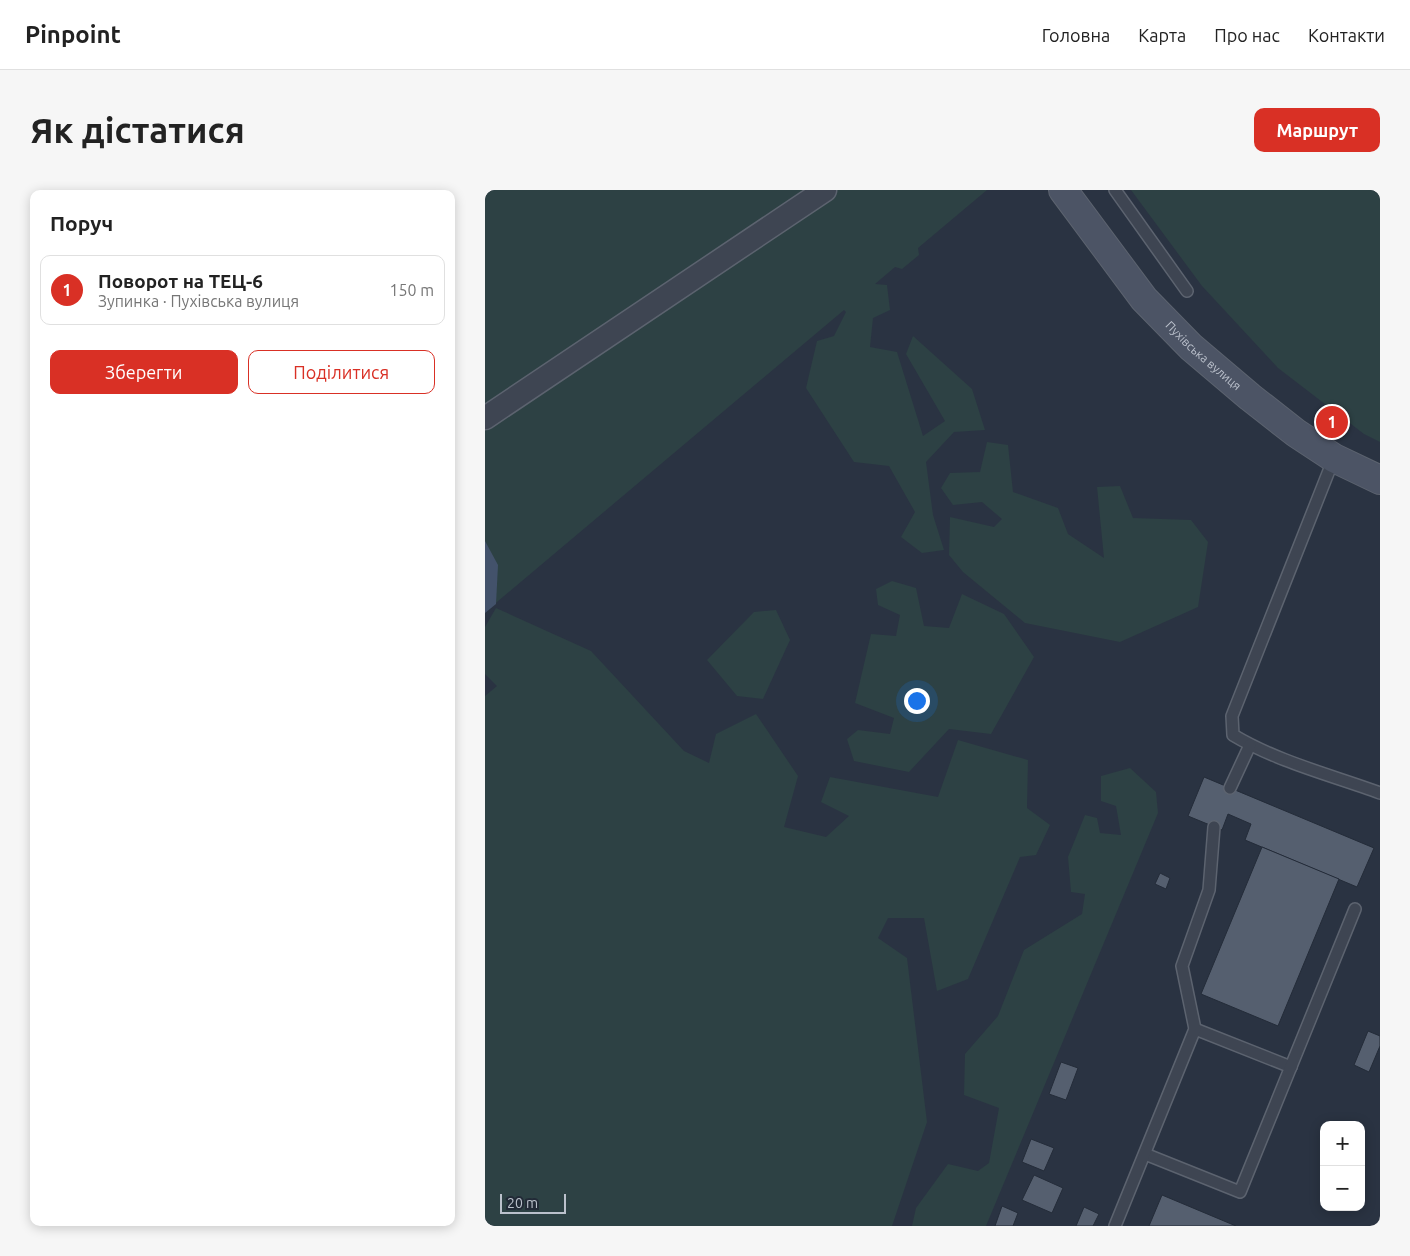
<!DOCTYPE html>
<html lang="uk">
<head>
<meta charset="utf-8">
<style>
  body { margin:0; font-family:Ubuntu,sans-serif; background:#f6f6f6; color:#222 }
  .controls { position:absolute; right:15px; bottom:15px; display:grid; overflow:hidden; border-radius:10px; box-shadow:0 2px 12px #0003 }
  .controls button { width:45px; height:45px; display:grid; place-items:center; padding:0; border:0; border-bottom:1px solid #e0e0e0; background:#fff; color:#222; font:25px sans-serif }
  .scale { position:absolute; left:15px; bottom:12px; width:66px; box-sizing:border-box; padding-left:5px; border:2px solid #bbc1cc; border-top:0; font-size:14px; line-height:18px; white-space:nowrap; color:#bbc1cc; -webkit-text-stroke:4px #222a37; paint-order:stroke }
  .you { position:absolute; left:431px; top:510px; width:18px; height:18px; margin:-12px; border:4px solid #fff; border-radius:50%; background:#1a73e8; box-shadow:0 0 0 8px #1a73e833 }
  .badge { display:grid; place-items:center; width:32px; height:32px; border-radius:50%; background:#d93025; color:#fff; font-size:16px; font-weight:700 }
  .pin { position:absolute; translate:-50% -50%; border:2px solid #fff; box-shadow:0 1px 5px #0006 }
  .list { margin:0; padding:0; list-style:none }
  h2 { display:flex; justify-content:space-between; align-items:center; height:65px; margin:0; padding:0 20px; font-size:21px }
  h2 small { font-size:16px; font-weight:400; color:#767676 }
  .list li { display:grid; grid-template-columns:32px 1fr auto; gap:15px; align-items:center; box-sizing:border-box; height:70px; margin:0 10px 10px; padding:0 10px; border:1px solid #e0e0e0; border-radius:10px }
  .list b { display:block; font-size:19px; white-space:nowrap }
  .list p { margin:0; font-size:16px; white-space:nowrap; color:#767676 }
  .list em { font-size:16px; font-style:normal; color:#767676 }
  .actions { display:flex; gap:10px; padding:15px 20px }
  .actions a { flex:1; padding:11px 0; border:1px solid #d93025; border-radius:10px; text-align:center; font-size:18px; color:#d93025 }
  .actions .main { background:#d93025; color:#fff }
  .map { position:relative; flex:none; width:895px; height:1036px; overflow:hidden; border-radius:10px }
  header { display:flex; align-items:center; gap:30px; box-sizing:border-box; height:70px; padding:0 25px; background:#fff; border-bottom:1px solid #e0e0e0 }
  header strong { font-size:24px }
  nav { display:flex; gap:28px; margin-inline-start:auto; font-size:18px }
  .intro { display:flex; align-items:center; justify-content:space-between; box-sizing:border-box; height:120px; padding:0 30px }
  h1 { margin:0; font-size:35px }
  .button { padding:12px 22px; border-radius:10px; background:#d93025; color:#fff; font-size:18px; font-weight:700 }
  main { display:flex; gap:30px; padding:0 30px }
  aside { flex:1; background:#fff; border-radius:10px; box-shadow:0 2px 12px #0003 }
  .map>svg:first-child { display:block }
  .green { fill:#2d4144 }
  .water { fill:#43526b }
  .building { fill:#555f6f; stroke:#242c39 }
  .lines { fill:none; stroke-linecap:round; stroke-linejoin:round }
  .lane-casing { stroke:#5c636f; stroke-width:14 }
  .street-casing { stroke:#5c636f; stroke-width:25 }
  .secondary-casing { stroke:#5c636f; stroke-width:30 }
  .lane { stroke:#3e4552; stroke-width:11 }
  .street { stroke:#3e4552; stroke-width:22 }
  .secondary { stroke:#4c5465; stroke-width:28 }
  .labels { text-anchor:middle; stroke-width:4.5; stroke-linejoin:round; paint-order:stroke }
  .street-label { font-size:12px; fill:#bbc1cc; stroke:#222a37 }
</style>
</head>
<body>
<header>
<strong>Pinpoint</strong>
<nav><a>Головна</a><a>Карта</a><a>Про нас</a><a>Контакти</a></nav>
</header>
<div class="intro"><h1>Як дістатися</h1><a class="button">Маршрут</a></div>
<main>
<aside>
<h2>Поруч<small></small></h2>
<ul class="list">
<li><span class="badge">1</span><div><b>Поворот на ТЕЦ-6</b><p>Зупинка · Пухівська вулиця</p></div><em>150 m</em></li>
</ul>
<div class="actions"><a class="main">Зберегти</a><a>Поділитися</a></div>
</aside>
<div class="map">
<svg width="895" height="1036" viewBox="0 0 895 1036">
  <rect width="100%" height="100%" fill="#2a3342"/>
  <!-- green -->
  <g class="green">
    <path d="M0 0H502L433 58 434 65 417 79 410 77 390 94 402 95 405 120 388 128 385 157 412 162 438 246 460 231 421 164 428 146 487 199 500 240 469 242 441 272 448 325 459 360 437 363 416 347 430 322 404 276 369 272 321 198 332 151 349 146 361 122 359 120 0 422Z"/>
    <path d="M646 0H895V252L879 244 793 178 717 96Z"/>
    <path d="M502 252 523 255 528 302 573 318 583 344 619 368 612 297 635 296 648 328 706 330 723 352 713 417 635 452 540 433 478 382 464 365 465 327 509 337 517 329 497 312 468 315 456 298 465 283 495 282Z"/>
    <path d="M407 391 431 398 439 436 464 438 477 404 519 424 549 467 506 544 464 539 424 582 369 571 362 549 373 540 405 544 409 528 370 513 386 444 411 446 415 425 393 415 391 399Z"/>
    <path d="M11 418 106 461 199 561 224 573 231 544 271 524 313 586 299 637 341 647 364 626 336 612 345 587 453 607 473 550 543 570 542 618 565 635 551 665 535 667 483 789 452 801 439 728H403L393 748 422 768 442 932 407 1036H0V506L12 496 0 484V437Z"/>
    <path d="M291 420 305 450 278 509 252 506 222 470 269 422Z"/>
    <path d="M645 578 671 602 673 623 501 1036H427L431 1018 463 974 493 981 504 973 514 918 479 905 480 864 513 826 539 760 597 724 600 704 586 702 583 667 600 625 612 628 615 643 636 645 631 616 616 611V586Z"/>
  </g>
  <!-- water -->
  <path class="water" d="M0 351 13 375 11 414 0 423Z"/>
  <!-- building -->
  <g class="building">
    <path d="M719 587 889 658 872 697 760 650 766 634 743 624 737 640 703 626Z"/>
    <path d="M777 657 854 689 793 836 716 804Z"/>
    <path d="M675 683 685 688 681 699 670 694Z"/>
    <path d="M883 841 895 846V856L884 882 869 875Z"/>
    <path d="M576 872 593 878 581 910 564 904Z"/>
    <path d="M546 949 569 958 559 981 537 972Z"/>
    <path d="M549 985 578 998 567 1023 537 1010Z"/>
    <path d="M677 1005 751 1036H664Z"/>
    <path d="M517 1016 533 1023 528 1036H510Z"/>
    <path d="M599 1017 614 1024 608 1036H591Z"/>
  </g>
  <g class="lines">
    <defs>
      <g id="lane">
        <path d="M630 0 702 101"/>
        <path d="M849 268 747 526 748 545C793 572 846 585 895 603"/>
        <path d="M745 598 765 555"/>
        <path d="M710 839 806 877"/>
        <path d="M660 964 755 1002 870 719"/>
        <path d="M630 1036 710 839 697 776 724 700 729 637"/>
      </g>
      <path id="street" d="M0 228 340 0"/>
      <g id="secondary">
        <path id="s1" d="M578 0 659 109 706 157 765 207 811 243 849 268 895 290"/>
      </g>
    </defs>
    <!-- lane casing -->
    <use href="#lane" class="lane-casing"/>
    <!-- street casing -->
    <use href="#street" class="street-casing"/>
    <!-- secondary casing -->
    <use href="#secondary" class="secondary-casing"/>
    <!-- lane -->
    <use href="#lane" class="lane"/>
    <!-- street -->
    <use href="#street" class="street"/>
    <!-- secondary -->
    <use href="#secondary" class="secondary"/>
  </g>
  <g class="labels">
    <!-- street labels -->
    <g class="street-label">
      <text dy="4" stroke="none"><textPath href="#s1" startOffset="218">Пухівська вулиця</textPath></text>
    </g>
  </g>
</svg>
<div class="controls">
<button>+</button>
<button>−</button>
</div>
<div class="scale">20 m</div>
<div class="you"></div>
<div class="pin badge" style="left:847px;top:232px">1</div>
</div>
</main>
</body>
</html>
